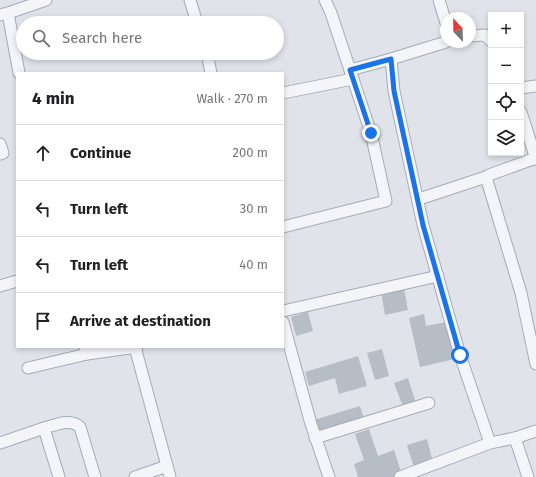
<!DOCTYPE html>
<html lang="en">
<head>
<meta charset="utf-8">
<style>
  body { margin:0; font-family:"Fira Sans",sans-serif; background:#f2f2f2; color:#202124 }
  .controls { position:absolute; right:12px; top:12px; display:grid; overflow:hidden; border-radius:0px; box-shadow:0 2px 6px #0003 }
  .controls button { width:36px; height:36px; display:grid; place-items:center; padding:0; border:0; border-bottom:1px solid #e0e0e0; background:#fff; color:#202124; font:20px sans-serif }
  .compass { position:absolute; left:440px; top:12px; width:36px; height:36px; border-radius:50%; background:#fff; box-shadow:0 2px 6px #0003; rotate:338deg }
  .stop { position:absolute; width:12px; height:12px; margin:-9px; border:3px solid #1a73e8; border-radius:50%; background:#fff }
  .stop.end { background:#1a73e8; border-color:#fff; box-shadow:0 1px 4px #0008 }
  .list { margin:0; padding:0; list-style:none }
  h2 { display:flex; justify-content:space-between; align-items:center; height:52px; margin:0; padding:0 16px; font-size:17px }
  h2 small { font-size:13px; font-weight:400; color:#757577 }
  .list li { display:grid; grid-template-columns:26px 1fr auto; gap:12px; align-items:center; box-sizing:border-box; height:56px; padding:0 16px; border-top:1px solid #e0e0e0 }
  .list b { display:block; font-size:15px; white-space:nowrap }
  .list em { font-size:13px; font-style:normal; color:#757577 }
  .icon { flex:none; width:22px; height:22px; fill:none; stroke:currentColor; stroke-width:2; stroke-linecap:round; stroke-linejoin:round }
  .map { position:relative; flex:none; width:536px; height:477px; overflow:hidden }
  .search { position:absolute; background:#fff; box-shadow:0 2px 6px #0003; left:16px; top:16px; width:268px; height:44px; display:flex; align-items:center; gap:10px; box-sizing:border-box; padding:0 14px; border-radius:22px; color:#757577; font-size:15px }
  .panel { position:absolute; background:#fff; box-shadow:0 2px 6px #0003; left:16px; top:72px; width:268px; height:276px; border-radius:0px }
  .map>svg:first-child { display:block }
  .building { fill:#b7bdc7 }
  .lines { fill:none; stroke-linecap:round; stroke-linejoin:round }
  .minor-casing { stroke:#a5aab4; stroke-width:13 }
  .minor { stroke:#f3f5f8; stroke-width:11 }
  .route { stroke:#1a73e8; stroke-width:5 }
</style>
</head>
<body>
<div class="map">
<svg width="536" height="477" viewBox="0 0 536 477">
  <rect width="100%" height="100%" fill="#e0e4ea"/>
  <!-- building -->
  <g class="building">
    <path d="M404 288 408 310 385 315 381 292Z"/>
    <path d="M308 312 313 331 296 336 291 317Z"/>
    <path d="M424 314 426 326 446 322 455 359 420 367 409 318Z"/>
    <path d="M382 349 389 376 375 380 367 353Z"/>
    <path d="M358 356 367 386 339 394 335 378 309 386 305 372Z"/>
    <path d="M408 378 416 403 403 407 394 383Z"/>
    <path d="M360 406 365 422 319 436 314 420Z"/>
    <path d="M369 429 378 456 394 450 402 475 396 477H358L354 464 364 460 355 434Z"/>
    <path d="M427 439 433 462 414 468 407 445Z"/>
  </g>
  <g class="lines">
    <defs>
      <g id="minor">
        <path d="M190 0 197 23"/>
        <path d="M439 0 446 23"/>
        <path d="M8 13 46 0"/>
        <path d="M0 15 8 13 19 73"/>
        <path d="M470 36 485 35 491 41"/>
        <path d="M446 42 391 59 394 91 423 225 460 355 490 443 515 438 528 477"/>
        <path d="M207 53 211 73"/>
        <path d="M350 70 391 59"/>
        <path d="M521 88 536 86"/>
        <path d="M283 93 353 79"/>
        <path d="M521 112 536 159"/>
        <path d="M0 144 3 153 0 154"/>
        <path d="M536 158 489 175 486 177 521 293 536 364"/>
        <path d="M419 199 486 177"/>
        <path d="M283 227 386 201 371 133 331 13 325 0"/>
        <path d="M0 286 17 281"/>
        <path d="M283 311 438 276"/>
        <path d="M283 322 311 424 329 477"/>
        <path d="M135 347 170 477"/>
        <path d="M87 354 137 347"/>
        <path d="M28 368 87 354 85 347"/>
        <path d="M44 428C56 425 70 418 80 427L95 477"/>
        <path d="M315 438 429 403"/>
        <path d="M515 438 536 431"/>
        <path d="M0 443 44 428 59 477"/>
        <path d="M135 477 167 466"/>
        <path d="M400 477 490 443"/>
      </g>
    </defs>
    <!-- minor casing -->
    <use href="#minor" class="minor-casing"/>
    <!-- minor -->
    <use href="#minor" class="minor"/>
  </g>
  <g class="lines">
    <!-- route -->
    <path class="route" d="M371 133 350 70 391 59 394 91 423 225 460 355"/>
  </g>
</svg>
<div class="controls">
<button>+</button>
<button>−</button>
<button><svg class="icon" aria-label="locate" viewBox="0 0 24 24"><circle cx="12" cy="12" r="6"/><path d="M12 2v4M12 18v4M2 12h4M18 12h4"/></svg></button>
<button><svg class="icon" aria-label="layers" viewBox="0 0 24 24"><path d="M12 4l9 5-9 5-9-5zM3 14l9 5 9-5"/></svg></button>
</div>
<svg class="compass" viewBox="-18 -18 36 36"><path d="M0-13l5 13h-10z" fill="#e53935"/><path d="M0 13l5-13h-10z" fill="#757577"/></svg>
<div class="stop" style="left:460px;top:355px"></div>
<div class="stop end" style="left:371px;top:133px"></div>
<div class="search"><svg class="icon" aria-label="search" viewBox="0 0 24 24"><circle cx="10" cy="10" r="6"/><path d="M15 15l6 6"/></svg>Search here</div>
<section class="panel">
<h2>4 min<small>Walk · 270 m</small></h2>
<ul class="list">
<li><svg class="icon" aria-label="ahead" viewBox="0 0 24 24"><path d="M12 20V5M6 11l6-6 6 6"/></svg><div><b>Continue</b></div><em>200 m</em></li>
<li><svg class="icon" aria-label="left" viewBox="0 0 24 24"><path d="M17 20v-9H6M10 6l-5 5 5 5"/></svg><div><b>Turn left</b></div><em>30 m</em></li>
<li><svg class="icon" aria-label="left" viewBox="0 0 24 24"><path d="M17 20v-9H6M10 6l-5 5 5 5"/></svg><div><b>Turn left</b></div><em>40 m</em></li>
<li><svg class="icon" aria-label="arrive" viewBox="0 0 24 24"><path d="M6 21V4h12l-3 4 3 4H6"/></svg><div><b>Arrive at destination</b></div></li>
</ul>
</section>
</div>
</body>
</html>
